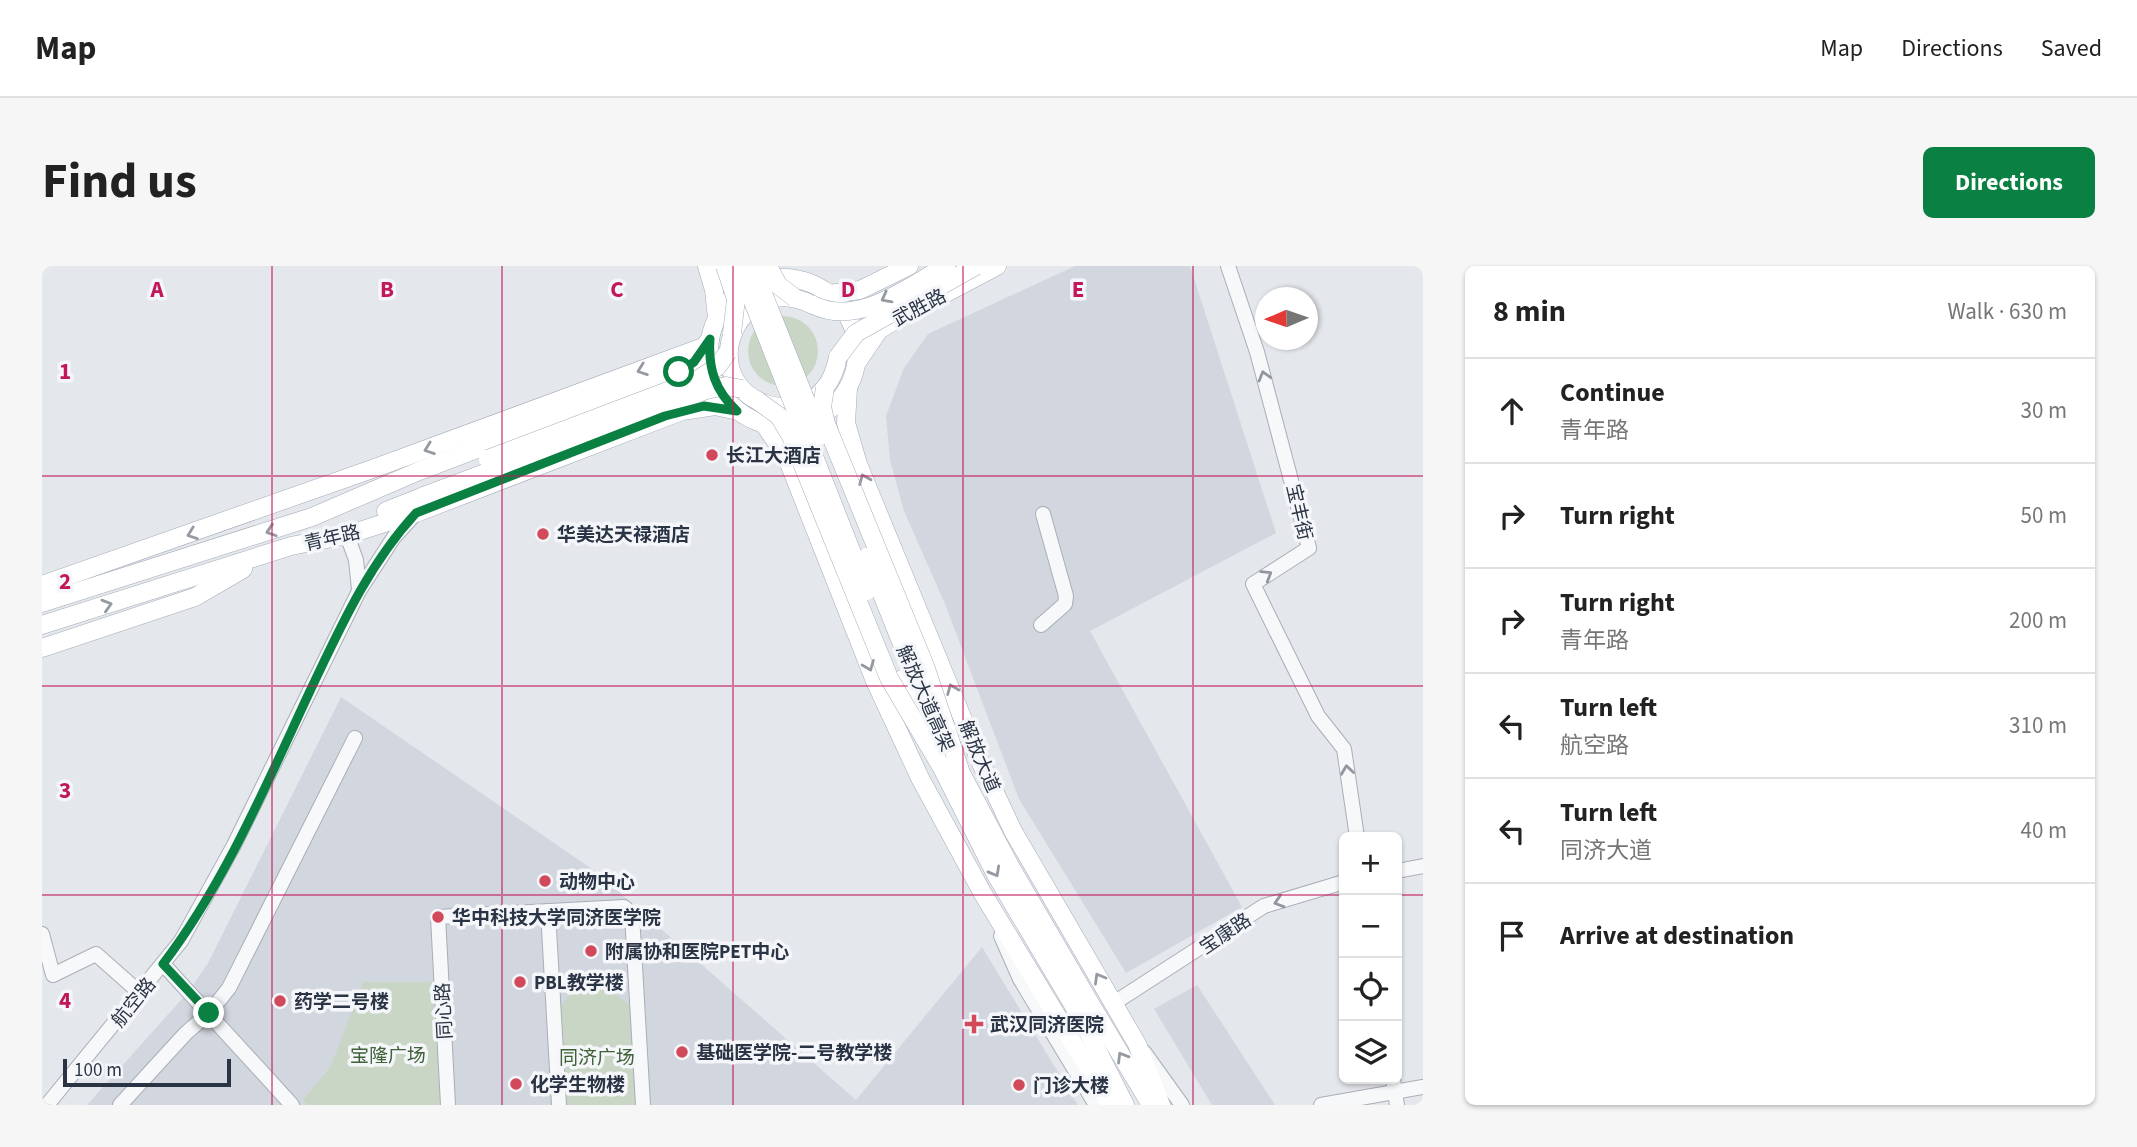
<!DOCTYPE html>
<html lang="en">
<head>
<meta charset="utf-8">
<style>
  body { margin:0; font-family:"Source Sans 3","Noto Sans SC",sans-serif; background:#f6f6f6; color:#222 }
  .controls { position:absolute; right:21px; bottom:21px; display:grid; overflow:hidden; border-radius:10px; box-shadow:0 2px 5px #0004 }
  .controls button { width:63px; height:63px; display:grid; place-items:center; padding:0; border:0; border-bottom:2px solid #e0e0e0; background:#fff; color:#222; font:35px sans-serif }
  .compass { position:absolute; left:1213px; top:21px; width:63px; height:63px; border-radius:50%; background:#fff; box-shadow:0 2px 5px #0004; rotate:268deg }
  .scale { position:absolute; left:21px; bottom:18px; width:168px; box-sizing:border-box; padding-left:7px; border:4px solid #2b3445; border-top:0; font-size:19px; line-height:24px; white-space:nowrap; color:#2b3445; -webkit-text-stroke:5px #f4f6f9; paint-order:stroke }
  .stop { position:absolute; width:21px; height:21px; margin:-16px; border:5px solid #0b8043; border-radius:50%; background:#fff }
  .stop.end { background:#0b8043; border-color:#fff; box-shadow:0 2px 7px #0008 }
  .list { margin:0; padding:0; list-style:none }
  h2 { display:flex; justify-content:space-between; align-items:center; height:91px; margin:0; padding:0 28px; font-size:30px }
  h2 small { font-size:23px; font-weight:400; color:#767676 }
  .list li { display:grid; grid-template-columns:46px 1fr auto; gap:21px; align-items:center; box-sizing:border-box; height:105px; padding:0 28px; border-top:2px solid #e0e0e0 }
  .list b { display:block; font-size:26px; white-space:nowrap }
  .list p { margin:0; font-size:23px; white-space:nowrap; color:#767676 }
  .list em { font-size:23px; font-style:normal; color:#767676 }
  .icon { flex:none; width:38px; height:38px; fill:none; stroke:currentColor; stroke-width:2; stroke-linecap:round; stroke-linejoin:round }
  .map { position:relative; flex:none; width:1381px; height:839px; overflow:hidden; border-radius:10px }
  header { display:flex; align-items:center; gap:42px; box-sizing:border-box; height:98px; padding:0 35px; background:#fff; border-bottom:2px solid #e0e0e0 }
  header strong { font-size:33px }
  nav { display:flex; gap:38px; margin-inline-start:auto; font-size:24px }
  .intro { display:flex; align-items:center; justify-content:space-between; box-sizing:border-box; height:168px; padding:0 42px }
  h1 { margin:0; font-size:49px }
  .button { padding:18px 32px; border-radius:10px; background:#0b8043; color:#fff; font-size:24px; font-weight:700 }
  main { display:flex; gap:42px; padding:0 42px }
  aside { flex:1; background:#fff; border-radius:10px; box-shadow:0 2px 5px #0004 }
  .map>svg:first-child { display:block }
  .built { fill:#d2d6de }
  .green { fill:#c9d6c5 }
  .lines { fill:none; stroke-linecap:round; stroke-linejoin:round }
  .minor-casing { stroke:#a9aeb7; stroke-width:16 }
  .major-casing { stroke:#a3abb8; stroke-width:19 }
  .minor { stroke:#f7f8fa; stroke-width:14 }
  .major { stroke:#fff; stroke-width:18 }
  .major-bridge-casing { stroke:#a3abb8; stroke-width:19; stroke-linecap:butt }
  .major-bridge { stroke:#fff; stroke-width:18 }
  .oneway { stroke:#959aa2 }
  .oneway2 { stroke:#9196a0 }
  .route { stroke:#0b8043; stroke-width:9 }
  .grid { fill:none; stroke:#c2185b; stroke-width:2; stroke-opacity:0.55 }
  .poi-dot { fill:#d1495b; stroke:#f4f6f9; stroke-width:2.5 }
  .labels { text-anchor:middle; stroke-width:7; stroke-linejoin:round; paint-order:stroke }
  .street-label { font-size:19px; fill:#2b3445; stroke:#f4f6f9 }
  .poi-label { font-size:19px; font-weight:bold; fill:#2b3445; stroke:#f4f6f9; text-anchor:start }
  .park-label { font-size:19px; fill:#3f6138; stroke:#f4f6f9 }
  .grid-label { font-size:23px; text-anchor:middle; font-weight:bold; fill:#c2185b; stroke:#f4f6f9; stroke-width:7; stroke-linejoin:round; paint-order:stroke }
</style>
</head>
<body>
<header>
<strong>Map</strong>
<nav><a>Map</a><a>Directions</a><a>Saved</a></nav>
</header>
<div class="intro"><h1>Find us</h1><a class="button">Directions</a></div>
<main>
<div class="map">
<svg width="1381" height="839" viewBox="0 0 1381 839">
  <rect width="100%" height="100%" fill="#e4e7ec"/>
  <!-- built -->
  <g class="built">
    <path d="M1033 0H1148L1234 267 1048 365 1200 641 1084 707 977 533 903 338 862 245 848 194 844 150 862 102 886 68Z"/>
    <path d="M299 431 553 605 814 834 940 681 1036 839H45L147 725 166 697Z"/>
    <path d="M1155 719 1233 839H1170L1112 743Z"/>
  </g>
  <!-- green -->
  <g class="green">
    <circle cx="741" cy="85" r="35"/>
    <path d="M321 716H392L399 839H265L261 834 289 800Z"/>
    <path d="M563 720 589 741 595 839H521L516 743 534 722Z"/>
  </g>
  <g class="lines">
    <defs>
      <g id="minor">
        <path d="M1186 0 1215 86 1267 282 1211 318 1276 450 1302 483 1315 571"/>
        <path d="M305 269 314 294 317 324"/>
        <path d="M999 359 1023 338 1024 330 1001 248"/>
        <path d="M1355 605 1381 600"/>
        <path d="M506 645 517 839"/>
        <path d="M0 668 11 709 54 688 98 727"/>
        <path d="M959 670 978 713 1054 839"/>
        <path d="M121 698 250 839"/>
        <path d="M1072 737 1222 640 1302 616"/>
        <path d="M1102 786 1140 839"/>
        <path d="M1351 813 1355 839"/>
        <path d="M5 839 139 675 191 581 317 325 352 271 374 247"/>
        <path d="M78 839 144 767 167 747 187 722 313 472"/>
        <path d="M406 839 396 651 582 641 590 648 601 839"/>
        <path d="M1279 839 1381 821"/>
      </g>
      <g id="major">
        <path d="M665 0 672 24 675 52"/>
        <circle cx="741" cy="86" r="74"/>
        <path d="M787 28 818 24 867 0"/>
        <path d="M883 38 955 0"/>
        <path d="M771 39C697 2 652 110 721 137 733 142 746 142 758 139 780 132 792 113 796 91"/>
        <path d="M816 95 837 64 855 53"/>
        <path d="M806 122 804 157 816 198 938 495 971 565 1095 778 1119 839"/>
        <path d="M722 158 745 192 833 415 878 512 941 628 1069 839"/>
        <path d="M344 245 382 230"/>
        <path d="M0 319 333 202 664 80"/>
        <path d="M0 337 270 251 377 205 637 106 652 96 668 73"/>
        <path d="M0 359 249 280 305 269 374 247 640 145 673 140 696 145"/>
        <path d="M0 382 153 331 201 303"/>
        <path d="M872 408 898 463"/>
        <path d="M860 413 877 451"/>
        <path d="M1052 744 1109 839"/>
        <path d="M1039 752 1083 839"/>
      </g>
    </defs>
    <!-- minor casing -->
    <use href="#minor" class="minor-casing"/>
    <!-- major casing -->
    <use href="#major" class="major-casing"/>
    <!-- minor -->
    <use href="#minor" class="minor"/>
    <!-- major -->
    <use href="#major" class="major"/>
    <defs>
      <g id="major-bridge">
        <path d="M683 0 694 33 690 67"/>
        <path d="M697 0 825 325"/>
        <path d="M710 0 778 170"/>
        <path d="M726 0 736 19 753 32"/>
        <path d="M771 39C817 61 864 22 904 0"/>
        <path d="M796 91 814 67 934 0"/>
        <path d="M783 122 780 141 784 158 883 400 919 507 968 600 1052 744"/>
        <path d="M716 135 737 150 749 170 847 412 900 502 954 609 1039 752"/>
        <path d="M446 193 655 114 675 101 686 86"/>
        <path d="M382 230 664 124 684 120 700 123"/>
        <path d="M825 291 872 408"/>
      </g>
    </defs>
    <!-- major-bridge casing -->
    <use href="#major-bridge" class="major-bridge-casing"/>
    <!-- major-bridge -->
    <use href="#major-bridge" class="major-bridge"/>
  </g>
  <!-- one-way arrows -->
  <defs><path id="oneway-chevron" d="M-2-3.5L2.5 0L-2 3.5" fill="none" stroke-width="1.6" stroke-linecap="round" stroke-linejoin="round" transform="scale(1.75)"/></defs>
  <g class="oneway">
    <use href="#oneway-chevron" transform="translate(844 32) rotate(152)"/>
    <use href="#oneway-chevron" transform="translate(600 104) rotate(160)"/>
    <use href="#oneway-chevron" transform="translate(387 183) rotate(160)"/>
    <use href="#oneway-chevron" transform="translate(822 213) rotate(-113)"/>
    <use href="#oneway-chevron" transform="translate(229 265) rotate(162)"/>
    <use href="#oneway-chevron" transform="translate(150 268) rotate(160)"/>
    <use href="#oneway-chevron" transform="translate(65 339) rotate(-17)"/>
    <use href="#oneway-chevron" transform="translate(827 400) rotate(68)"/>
    <use href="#oneway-chevron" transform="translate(910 423) rotate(-112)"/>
    <use href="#oneway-chevron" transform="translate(953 606) rotate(61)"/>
    <use href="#oneway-chevron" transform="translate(1057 712) rotate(-120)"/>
    <use href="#oneway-chevron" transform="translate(1080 791) rotate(-121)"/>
  </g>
  <g class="oneway2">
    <use href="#oneway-chevron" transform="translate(1222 110) rotate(-106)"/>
    <use href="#oneway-chevron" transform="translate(1225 309) rotate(-32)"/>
    <use href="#oneway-chevron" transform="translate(1305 504) rotate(-98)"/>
    <use href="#oneway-chevron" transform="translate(1237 636) rotate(163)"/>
  </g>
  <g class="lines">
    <!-- route -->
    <path class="route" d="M167 747 121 698C183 617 225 517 268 425 298 362 326 299 374 247L623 150 662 140 695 145C673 125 666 102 668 73L652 96 637 106"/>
  </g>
  <!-- grid -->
  <path class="grid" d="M230 0V839M460 0V839M691 0V839M921 0V839M1151 0V839M0 210H1381M0 420H1381M0 629H1302M1355 629H1381"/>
  <!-- markers -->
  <g class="poi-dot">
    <circle cx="670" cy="189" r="7"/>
    <circle cx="501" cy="268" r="7"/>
    <circle cx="503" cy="615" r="7"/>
    <circle cx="396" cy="651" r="7"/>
    <circle cx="549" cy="685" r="7"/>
    <circle cx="478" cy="716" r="7"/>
    <circle cx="238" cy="735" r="7"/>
    <path d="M928.5 747.5h7v7h7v7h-7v7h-7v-7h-7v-7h7z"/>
    <circle cx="640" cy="786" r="7"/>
    <circle cx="474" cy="818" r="7"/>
    <circle cx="977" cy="819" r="7"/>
  </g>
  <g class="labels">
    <!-- street labels -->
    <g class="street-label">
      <text transform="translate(877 41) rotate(-28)" y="7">武胜路</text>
      <text transform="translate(1258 246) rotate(77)" y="7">宝丰街</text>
      <text transform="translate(290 271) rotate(-13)" y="7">青年路</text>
      <text transform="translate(884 432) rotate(66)" y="7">解放大道高架</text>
      <text transform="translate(938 490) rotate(67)" y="7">解放大道</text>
      <text transform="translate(1183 667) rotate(-34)" y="7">宝康路</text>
      <text transform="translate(91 736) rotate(-51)" y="7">航空路</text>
      <text transform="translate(401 745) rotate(-93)" y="7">同心路</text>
    </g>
    <!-- poi labels -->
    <g class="poi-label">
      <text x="684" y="196">长江大酒店</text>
      <text x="515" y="275">华美达天禄酒店</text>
      <text x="517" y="622">动物中心</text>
      <text x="410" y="658">华中科技大学同济医学院</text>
      <text x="563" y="692">附属协和医院PET中心</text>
      <text x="492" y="723">PBL教学楼</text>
      <text x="252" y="742">药学二号楼</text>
      <text x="948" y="765">武汉同济医院</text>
      <text x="654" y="793">基础医学院-二号教学楼</text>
      <text x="488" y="825">化学生物楼</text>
      <text x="991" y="826">门诊大楼</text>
    </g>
    <!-- park labels -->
    <g class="park-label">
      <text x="346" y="796">宝隆广场</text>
      <text x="555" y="798">同济广场</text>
    </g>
  </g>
  <g class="grid-label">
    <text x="115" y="31">A</text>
    <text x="345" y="31">B</text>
    <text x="575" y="31">C</text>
    <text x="806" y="31">D</text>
    <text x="1036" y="31">E</text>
    <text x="23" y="113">1</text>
    <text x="23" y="323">2</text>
    <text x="23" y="532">3</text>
    <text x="23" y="742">4</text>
  </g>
</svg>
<div class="controls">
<button>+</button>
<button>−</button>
<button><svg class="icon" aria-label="locate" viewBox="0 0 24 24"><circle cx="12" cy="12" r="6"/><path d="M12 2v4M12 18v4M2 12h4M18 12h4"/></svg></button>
<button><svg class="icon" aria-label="layers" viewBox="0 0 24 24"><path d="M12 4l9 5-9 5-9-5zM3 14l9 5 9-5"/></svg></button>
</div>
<svg class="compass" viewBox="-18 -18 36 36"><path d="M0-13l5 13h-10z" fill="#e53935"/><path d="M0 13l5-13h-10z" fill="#767676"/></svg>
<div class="scale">100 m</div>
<div class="stop" style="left:637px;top:106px"></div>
<div class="stop end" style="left:167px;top:747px"></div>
</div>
<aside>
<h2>8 min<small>Walk · 630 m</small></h2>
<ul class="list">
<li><svg class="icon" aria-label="ahead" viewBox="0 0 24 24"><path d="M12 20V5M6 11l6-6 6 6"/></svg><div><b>Continue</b><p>青年路</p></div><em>30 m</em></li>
<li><svg class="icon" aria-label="right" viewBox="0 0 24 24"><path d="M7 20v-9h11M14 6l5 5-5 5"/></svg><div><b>Turn right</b></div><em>50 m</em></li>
<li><svg class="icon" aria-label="right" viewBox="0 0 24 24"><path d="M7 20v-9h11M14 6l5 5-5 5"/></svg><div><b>Turn right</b><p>青年路</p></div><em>200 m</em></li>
<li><svg class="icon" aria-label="left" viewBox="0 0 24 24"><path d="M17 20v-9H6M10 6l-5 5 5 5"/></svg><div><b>Turn left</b><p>航空路</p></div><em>310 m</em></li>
<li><svg class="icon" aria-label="left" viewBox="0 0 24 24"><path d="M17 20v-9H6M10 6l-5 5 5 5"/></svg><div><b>Turn left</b><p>同济大道</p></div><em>40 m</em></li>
<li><svg class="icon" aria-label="arrive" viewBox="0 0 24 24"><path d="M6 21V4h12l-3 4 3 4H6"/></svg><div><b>Arrive at destination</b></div></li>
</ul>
</aside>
</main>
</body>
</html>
